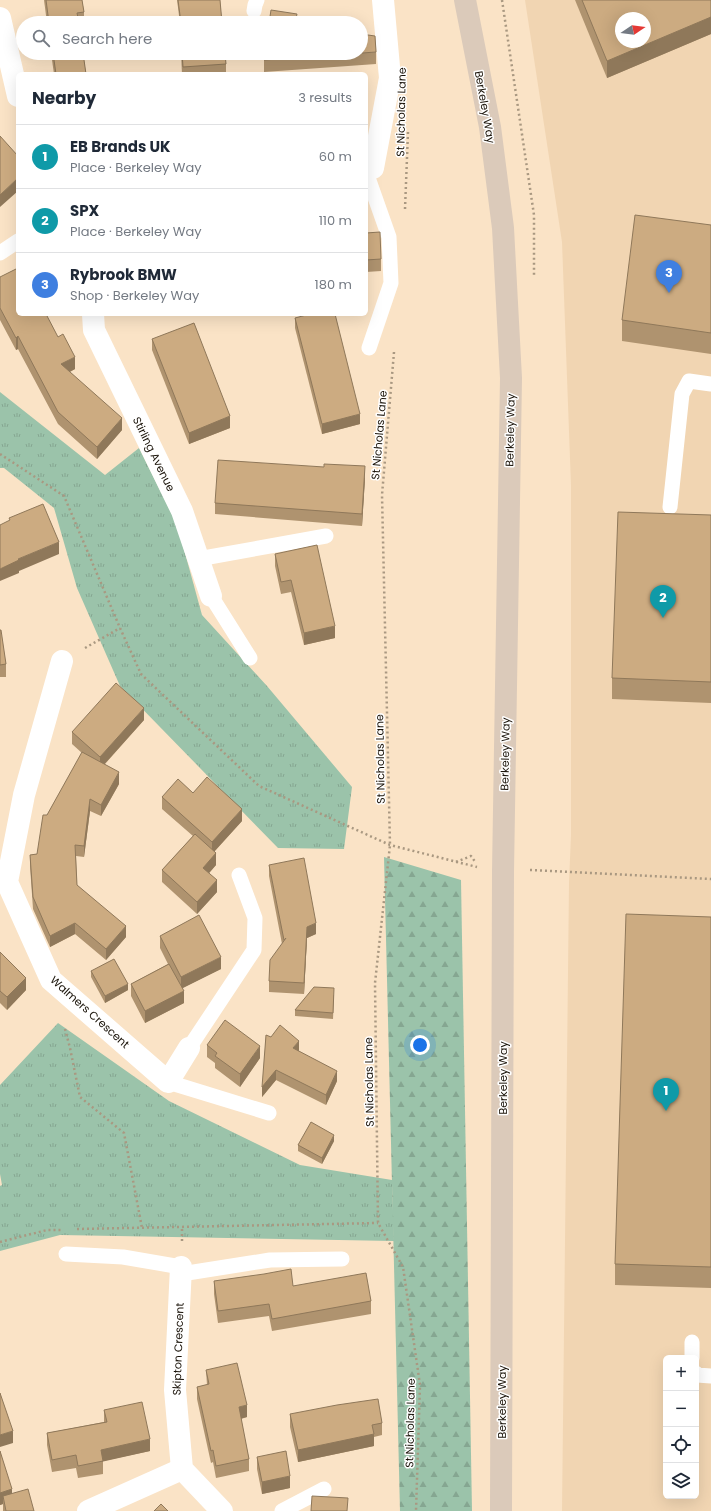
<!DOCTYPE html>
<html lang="en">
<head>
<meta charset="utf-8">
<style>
  body { margin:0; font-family:Poppins,sans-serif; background:#f6f6f7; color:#1f2937 }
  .controls { position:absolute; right:12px; bottom:12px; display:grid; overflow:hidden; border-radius:6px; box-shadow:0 4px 16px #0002 }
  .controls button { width:36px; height:36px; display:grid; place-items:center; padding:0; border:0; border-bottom:1px solid #e0e1e3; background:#fff; color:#1f2937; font:20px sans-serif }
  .compass { position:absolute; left:615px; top:12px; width:36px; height:36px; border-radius:50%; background:#fff; box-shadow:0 4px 16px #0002; rotate:77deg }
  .you { position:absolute; left:420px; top:1045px; width:14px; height:14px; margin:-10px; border:3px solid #fff; border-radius:50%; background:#1a73e8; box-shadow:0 0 0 6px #1a73e833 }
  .badge { display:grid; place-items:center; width:26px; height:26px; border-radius:50%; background:#ea580c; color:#fff; font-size:13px; font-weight:700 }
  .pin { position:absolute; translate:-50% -33px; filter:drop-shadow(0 1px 2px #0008) }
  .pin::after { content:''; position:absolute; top:21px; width:14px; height:12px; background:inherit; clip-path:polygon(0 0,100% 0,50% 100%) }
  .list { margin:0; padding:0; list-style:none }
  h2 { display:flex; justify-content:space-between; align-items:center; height:52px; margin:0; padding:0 16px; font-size:17px }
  h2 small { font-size:13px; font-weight:400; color:#747a83 }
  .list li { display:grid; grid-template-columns:26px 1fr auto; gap:12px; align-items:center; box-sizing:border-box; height:64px; padding:0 16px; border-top:1px solid #e0e1e3 }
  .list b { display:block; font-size:15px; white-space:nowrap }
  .list p { margin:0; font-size:13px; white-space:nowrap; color:#747a83 }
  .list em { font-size:13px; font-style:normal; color:#747a83 }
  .icon { flex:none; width:22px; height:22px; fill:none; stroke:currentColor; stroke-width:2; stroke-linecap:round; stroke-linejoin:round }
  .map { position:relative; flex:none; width:711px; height:1511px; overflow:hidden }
  .search { position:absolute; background:#fff; box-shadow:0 4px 16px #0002; left:16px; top:16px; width:352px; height:44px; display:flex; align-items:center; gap:10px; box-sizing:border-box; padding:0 14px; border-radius:22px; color:#747a83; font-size:15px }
  .panel { position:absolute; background:#fff; box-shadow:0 4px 16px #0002; left:16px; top:72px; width:352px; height:244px; border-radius:6px }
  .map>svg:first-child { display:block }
  .built { fill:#f1d5b2; fill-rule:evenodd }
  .grass { fill:url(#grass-tufts) }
  .forest { fill:url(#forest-firs) }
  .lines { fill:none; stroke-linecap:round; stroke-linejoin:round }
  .path { stroke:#a99881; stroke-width:2.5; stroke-dasharray:2 3; stroke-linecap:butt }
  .lane { stroke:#fff; stroke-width:15 }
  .street { stroke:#fff; stroke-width:22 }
  .secondary { stroke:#dbcaba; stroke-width:22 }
  .wall { fill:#af936f }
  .shaded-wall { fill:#8f785a }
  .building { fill:#ccab81; stroke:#8f785a; fill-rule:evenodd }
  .labels { text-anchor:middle; stroke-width:3; stroke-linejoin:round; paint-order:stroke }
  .street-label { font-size:11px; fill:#191208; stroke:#fff }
</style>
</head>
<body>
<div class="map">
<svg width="711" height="1511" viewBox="0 0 711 1511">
  <defs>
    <pattern id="grass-tufts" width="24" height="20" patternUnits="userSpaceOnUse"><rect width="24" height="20" fill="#9bc3aa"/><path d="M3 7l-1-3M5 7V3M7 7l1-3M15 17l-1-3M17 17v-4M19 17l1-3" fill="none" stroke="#85a691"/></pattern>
    <pattern id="forest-firs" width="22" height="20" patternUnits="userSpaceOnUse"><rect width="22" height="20" fill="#9bc3aa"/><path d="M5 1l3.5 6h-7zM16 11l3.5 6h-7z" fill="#85a691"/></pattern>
  </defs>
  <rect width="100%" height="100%" fill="#fae3c6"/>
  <!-- built -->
  <path class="built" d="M525 0H711V1511H562L569 883 571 835V485L562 242ZM621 18H645V42H621ZM666 1358H696V1496H666Z"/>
  <!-- grass -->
  <g class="grass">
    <path d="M0 392 105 475 139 448 177 524 202 615 267 686 352 787 344 849 278 848 120 686 77 588 54 508 4 468H0Z"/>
    <path d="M58 1023 169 1101 300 1165 392 1180 394 1241 60 1235 0 1251V1186L2 1185 0 1174V1085Z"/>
  </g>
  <!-- forest -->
  <path class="forest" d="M384 857 461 880 472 1511H400Z"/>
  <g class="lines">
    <!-- path -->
    <g class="path">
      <path d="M502 0 534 215V277"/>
      <path d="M405 209 408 132"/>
      <path d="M394 352 382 495 390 845 375 983 378 1223 403 1267 420 1385 416 1511"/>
      <path d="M0 454 64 496 120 628 141 674 259 786 390 845 477 867"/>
      <path d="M85 648 120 628"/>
      <path d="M456 862 471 856 476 863"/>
      <path d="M530 870 711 879"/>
      <path d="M65 1029 70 1048 80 1097 124 1133 142 1228"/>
      <path d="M77 1229 378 1223"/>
      <path d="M182 1241V1227"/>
      <path d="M0 1242 47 1230H62"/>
    </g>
    <!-- lane -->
    <g class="lane">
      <path d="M254 11 255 5 257 0"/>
      <path d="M366 172 389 237 391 283 369 348"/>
      <path d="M0 253 18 241"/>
      <path d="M670 507 682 394 689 381 711 384"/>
      <path d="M198 559 326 536"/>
      <path d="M211 596 250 658"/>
      <path d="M189 1048 254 950 255 918 239 875"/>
      <path d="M168 1082 269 1113"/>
      <path d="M66 1254 123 1257 181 1267"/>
      <path d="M181 1274 270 1260 342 1259"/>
      <path d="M692 1358V1342"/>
      <path d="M696 1373 697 1375 711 1376"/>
      <path d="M282 1511 324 1489"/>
    </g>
    <!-- street -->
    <g class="street">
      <path d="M0 18 18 96"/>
      <path d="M366 170 373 168 390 78 383 0"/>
      <path d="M93 314 94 330 182 511 211 596"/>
      <path d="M62 661 24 795 7 882 51 980 168 1082 189 1048"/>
      <path d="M181 1267 175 1390 182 1469 222 1511"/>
      <path d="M88 1511 182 1469"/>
    </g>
    <!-- secondary -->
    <path class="secondary" d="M465 0 490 127 503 228 511 378 503 872 501 1511"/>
  </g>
  <!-- wall -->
  <g class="wall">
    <path d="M44 0H82L84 12V23H47Z"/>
    <path d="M177 0H220L222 23H180Z"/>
    <path d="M575 0H711V34L607 78Z"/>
    <path d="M376 52V64L264 72V60Z"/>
    <path d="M51 53H83L86 74H54Z"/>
    <path d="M181 53H225L226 64V74H182Z"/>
    <path d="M711 225V354L622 341V320Z"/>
    <path d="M366 233 381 259V271L366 272Z"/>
    <path d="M0 277 75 369 70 372 122 430 97 459 58 424 18 349 16 350 0 320Z"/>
    <path d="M295 318 360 424 322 434 295 328Z"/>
    <path d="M152 339 230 428 189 444 152 350Z"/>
    <path d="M365 478 362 526 215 514V503Z"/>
    <path d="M711 515V703L612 699V678Z"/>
    <path d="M275 554 335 638 304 645 291 592 281 594 275 566Z"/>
    <path d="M0 630 6 664V677H0Z"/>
    <path d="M144 720 105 764 119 784 101 816 90 811 84 857 76 856 77 885 126 937 106 960 75 934 50 947 33 909 30 866V855L37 854 47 815 82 753 72 744V732Z"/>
    <path d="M193 793 242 821 214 852 216 865 209 873 217 892 197 914 162 882V870L193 836 162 809V797Z"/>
    <path d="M269 865 316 934 307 938 304 994 269 992V981L282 944 269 876Z"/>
    <path d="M711 917V1288L615 1285V1264Z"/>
    <path d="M160 936 221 969 182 988 184 1003 145 1023 131 996V984L168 964 160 948Z"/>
    <path d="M0 952 26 990 7 1010 0 1003Z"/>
    <path d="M91 971 128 990 105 1003 91 977Z"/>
    <path d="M334 995 333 1019 295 1016V1010Z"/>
    <path d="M266 1035 299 1051 337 1081 326 1105 276 1080 262 1097Z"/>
    <path d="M207 1045 260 1058 240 1087 215 1068V1063L207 1057Z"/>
    <path d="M334 1141 322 1164 298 1151V1145Z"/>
    <path d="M214 1281 293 1286 371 1301V1314L272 1331 269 1316 218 1323 214 1294Z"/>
    <path d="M206 1370 247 1417 241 1419 249 1459V1471L216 1478 213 1462 211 1463 197 1399V1387L207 1385Z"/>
    <path d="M104 1410 150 1451 103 1461V1474L78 1478 76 1468 52 1472 47 1445V1433L104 1422Z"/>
    <path d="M290 1414 382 1423V1435L374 1437V1446L298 1462 290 1427Z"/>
    <path d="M0 1451 12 1494 34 1511H3V1504L0 1505Z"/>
    <path d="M257 1457 290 1488 262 1494 257 1469Z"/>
  </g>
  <!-- shaded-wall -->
  <g class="shaded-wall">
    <path d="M711 17V34L607 78V61Z"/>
    <path d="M18 178V191L0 207V195Z"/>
    <path d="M18 336V349L16 350V338Z"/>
    <path d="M75 357V369L61 376V364Z"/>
    <path d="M360 414V424L322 434V424Z"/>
    <path d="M230 416V428L189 444V433Z"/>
    <path d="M122 418V430L97 459V447Z"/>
    <path d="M365 466V478L362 526V514Z"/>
    <path d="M59 542V554L19 571V573L0 581V569L18 559Z"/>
    <path d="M335 626V638L304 645V633Z"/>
    <path d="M144 708V720L100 769V757Z"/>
    <path d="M119 772V784L101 816V805Z"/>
    <path d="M90 799V811L84 857V846Z"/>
    <path d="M242 809V821L212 854V842Z"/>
    <path d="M216 853V865L203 880V868Z"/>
    <path d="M217 880V892L197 914V902Z"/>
    <path d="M75 923V934L50 947V936Z"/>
    <path d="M316 923V934L307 938 304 994V983L307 927Z"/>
    <path d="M126 926V937L106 960V949Z"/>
    <path d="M221 957V969L181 989V977Z"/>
    <path d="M26 978V990L7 1010V997Z"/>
    <path d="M128 984V990L105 1003V996Z"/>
    <path d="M184 991V1003L145 1023V1011Z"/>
    <path d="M299 1041V1051L293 1059V1048Z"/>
    <path d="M260 1046V1058L240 1087V1074Z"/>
    <path d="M276 1070V1080L262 1097V1087Z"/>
    <path d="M337 1071V1081L326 1105V1095Z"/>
    <path d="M334 1135V1141L322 1164V1158Z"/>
    <path d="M247 1405V1417L239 1419V1407Z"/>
    <path d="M13 1431V1443L0 1447V1435Z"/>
    <path d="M374 1434V1446L298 1462V1450Z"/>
    <path d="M150 1439V1451L101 1462V1450Z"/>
    <path d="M290 1476V1488L262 1494V1482Z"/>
    <path d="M12 1489V1501L3 1496V1504L0 1505V1493Z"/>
  </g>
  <!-- building -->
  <g class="building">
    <path d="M46 0H82L84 12 77 13 79 23H49Z"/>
    <path d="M178 0H220L222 23H179H181Z"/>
    <path d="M582 0H711V17L607 61ZM621 18H645V42H621Z"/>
    <path d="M271 10 297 14 295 23H269Z"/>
    <path d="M361 34 375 36 376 52 264 60 265 53H361Z"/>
    <path d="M53 53H83L86 74H56Z"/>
    <path d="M182 53H225L226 64 183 67Z"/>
    <path d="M0 136 18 156V178L0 195Z"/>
    <path d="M635 215 711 225V333L622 320Z"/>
    <path d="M380 232 381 259 366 260V233Z"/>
    <path d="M18 268V314H46L58 337 63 334 75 357 61 364 122 418 97 447 58 412 18 336 16 338 0 308V277Z"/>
    <path d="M310 314H335L360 414 322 424 295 318Z"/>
    <path d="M194 323 230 416 189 433 152 339Z"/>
    <path d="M218 460 324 467V464L365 466 362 514 215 503Z"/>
    <path d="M43 504 59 542 18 559 19 560 0 569V525L10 520 9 518Z"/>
    <path d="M618 512 711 515V682L612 678Z"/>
    <path d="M317 545 335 626 304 633 291 580 281 582 275 554Z"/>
    <path d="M0 630H1L6 664 0 665Z"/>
    <path d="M116 683 144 708 100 757 72 732Z"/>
    <path d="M82 752 119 772 101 805 90 799 84 846 75 845 77 885 126 926 106 949 75 923 50 936 33 897 30 855 37 854 43 815H47Z"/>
    <path d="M207 777 242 809 212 842 162 797 178 779 193 793Z"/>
    <path d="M195 834 216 853 203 868 217 880 197 902 162 870Z"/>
    <path d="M304 858 316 923 307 927 304 983 269 981 270 960 286 938 284 940 269 865Z"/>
    <path d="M626 914 711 917V1267L615 1264Z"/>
    <path d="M199 915 221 957 181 977 160 936Z"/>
    <path d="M0 952 26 978 7 997 0 991Z"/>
    <path d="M114 959 128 984 105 996 91 971Z"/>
    <path d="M169 964 184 991 145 1011 131 984Z"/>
    <path d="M314 987 334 988 333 1013 295 1010Z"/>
    <path d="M225 1020 260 1046 240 1074 215 1056 217 1053 207 1045Z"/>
    <path d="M280 1025 299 1041 293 1048 337 1071 326 1095 276 1070 262 1087 266 1035 271 1037Z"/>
    <path d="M311 1122 334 1135 322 1158 298 1145Z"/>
    <path d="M291 1269 293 1286 366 1273 371 1301 272 1319 269 1304 218 1311 214 1281 264 1274Z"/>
    <path d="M237 1363 247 1405 239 1407 249 1459 216 1466 213 1450 211 1451 197 1387 209 1384 206 1370Z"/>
    <path d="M0 1393 13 1431 0 1435Z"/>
    <path d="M378 1399 382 1423 372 1425 374 1434 298 1450 290 1414 337 1405Z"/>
    <path d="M142 1402 150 1439 101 1450 103 1461 78 1466 76 1455 52 1460 47 1433 107 1422 104 1410Z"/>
    <path d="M0 1451 12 1489 0 1493Z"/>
    <path d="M286 1451 290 1476 262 1482 257 1457Z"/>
    <path d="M28 1489 34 1511H6L3 1496Z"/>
    <path d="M312 1496 348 1498 347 1511H311Z"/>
    <path d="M161 1504 168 1511H154Z"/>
  </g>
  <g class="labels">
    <!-- street labels -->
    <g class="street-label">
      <text transform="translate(485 107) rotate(80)" y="4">Berkeley Way</text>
      <text transform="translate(401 112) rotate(-89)" y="4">St Nicholas Lane</text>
      <text transform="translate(510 430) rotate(-89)" y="4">Berkeley Way</text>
      <text transform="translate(379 435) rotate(-85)" y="4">St Nicholas Lane</text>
      <text transform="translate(154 454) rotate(64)" y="4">Stirling Avenue</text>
      <text transform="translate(505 754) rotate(-89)" y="4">Berkeley Way</text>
      <text transform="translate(380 759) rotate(-91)" y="4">St Nicholas Lane</text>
      <text transform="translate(90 1012) rotate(42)" y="4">Walmers Crescent</text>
      <text transform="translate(503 1078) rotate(-90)" y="4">Berkeley Way</text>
      <text transform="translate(369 1082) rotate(-91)" y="4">St Nicholas Lane</text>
      <text transform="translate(178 1349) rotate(-88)" y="4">Skipton Crescent</text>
      <text transform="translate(502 1402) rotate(-90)" y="4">Berkeley Way</text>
      <text transform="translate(410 1423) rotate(-89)" y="4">St Nicholas Lane</text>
    </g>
  </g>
</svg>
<div class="controls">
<button>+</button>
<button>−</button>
<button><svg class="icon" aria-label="locate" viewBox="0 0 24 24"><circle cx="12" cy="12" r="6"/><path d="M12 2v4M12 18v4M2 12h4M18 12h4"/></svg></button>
<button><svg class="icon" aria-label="layers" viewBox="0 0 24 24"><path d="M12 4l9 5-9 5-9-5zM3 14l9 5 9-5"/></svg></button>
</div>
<svg class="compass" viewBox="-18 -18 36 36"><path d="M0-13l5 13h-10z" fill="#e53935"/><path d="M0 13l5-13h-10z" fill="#747a83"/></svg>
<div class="you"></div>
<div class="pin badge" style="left:666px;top:1111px;background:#0f9aa8">1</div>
<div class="pin badge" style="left:663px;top:618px;background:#0f9aa8">2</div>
<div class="pin badge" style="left:669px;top:293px;background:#3f7fe0">3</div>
<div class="search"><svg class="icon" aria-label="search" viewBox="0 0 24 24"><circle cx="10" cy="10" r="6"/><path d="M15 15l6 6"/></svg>Search here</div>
<section class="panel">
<h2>Nearby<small>3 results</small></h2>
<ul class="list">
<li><span class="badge" style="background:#0f9aa8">1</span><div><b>EB Brands UK</b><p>Place · Berkeley Way</p></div><em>60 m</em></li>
<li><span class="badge" style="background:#0f9aa8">2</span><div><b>SPX</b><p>Place · Berkeley Way</p></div><em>110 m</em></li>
<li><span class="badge" style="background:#3f7fe0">3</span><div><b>Rybrook BMW</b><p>Shop · Berkeley Way</p></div><em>180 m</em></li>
</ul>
</section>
</div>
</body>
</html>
